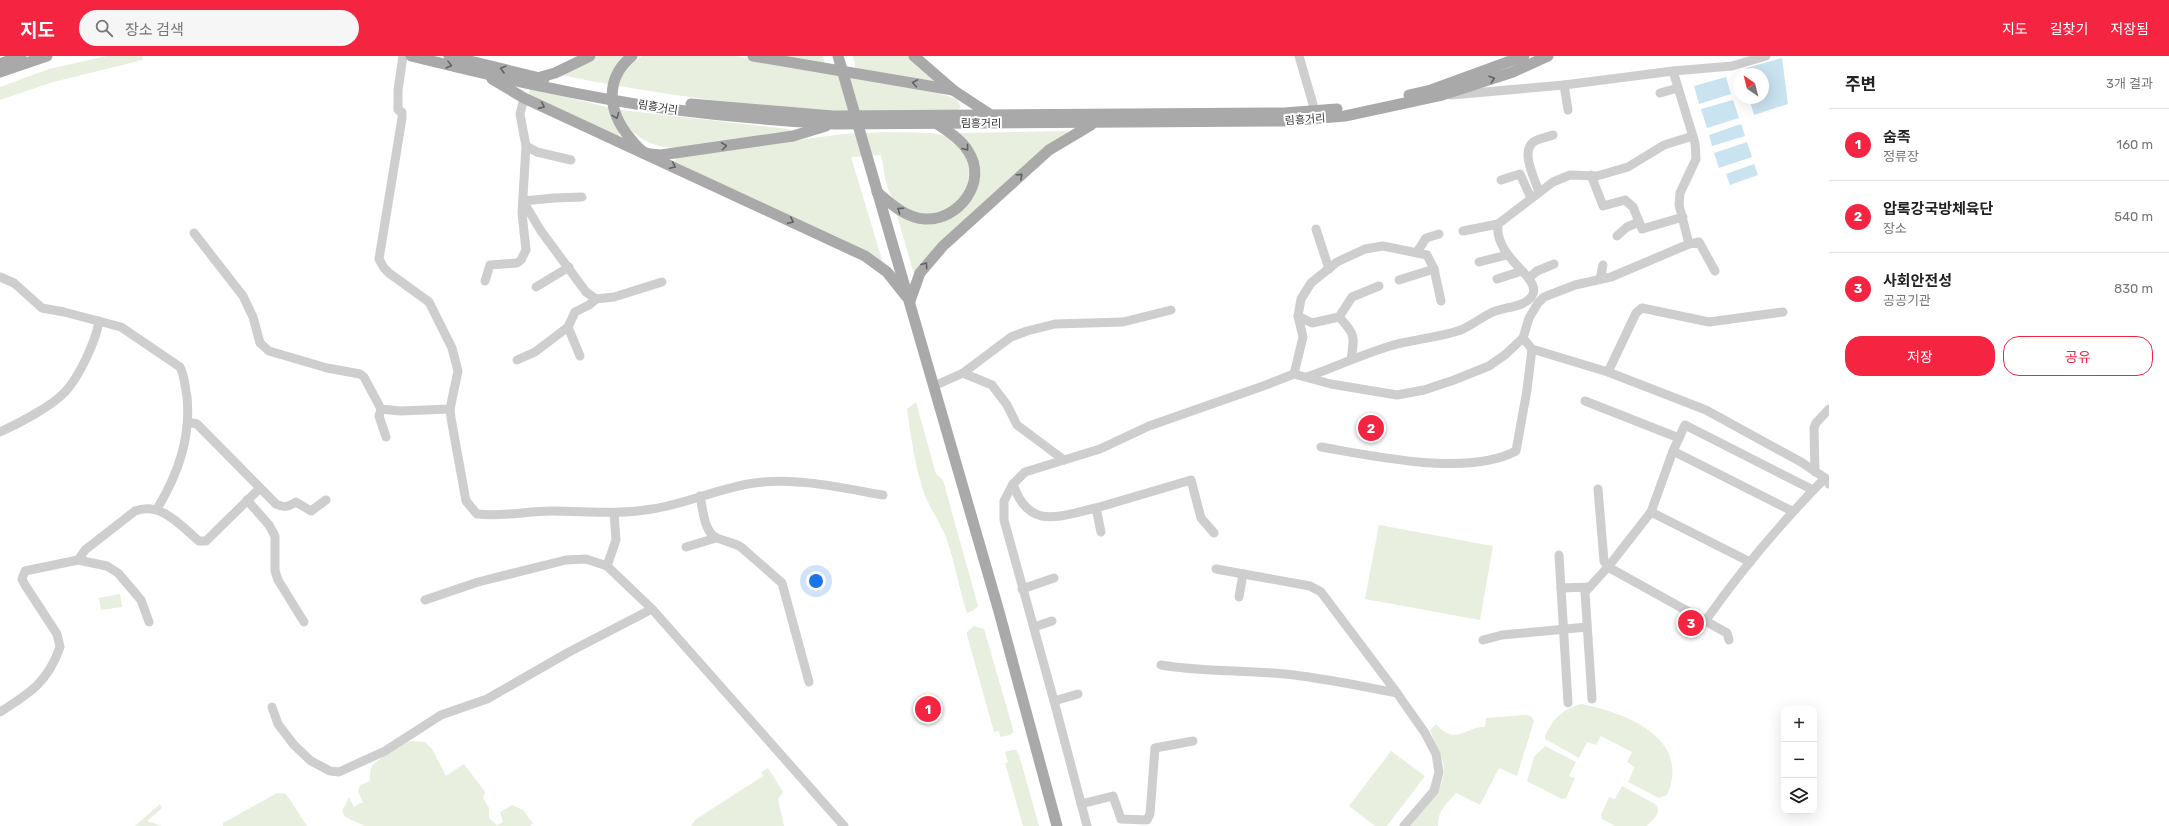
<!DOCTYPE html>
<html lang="ko">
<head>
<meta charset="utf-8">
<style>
  body { margin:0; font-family:Rubik,"Noto Sans KR",sans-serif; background:#f6f6f6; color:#222 }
  .controls { position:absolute; right:12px; bottom:12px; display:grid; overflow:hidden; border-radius:8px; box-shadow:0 4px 16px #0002 }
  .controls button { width:36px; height:36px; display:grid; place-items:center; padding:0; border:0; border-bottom:1px solid #e0e0e0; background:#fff; color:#222; font:20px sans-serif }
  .compass { position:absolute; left:1733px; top:12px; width:36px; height:36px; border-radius:50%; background:#fff; box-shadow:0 4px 16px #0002; rotate:325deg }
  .you { position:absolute; left:816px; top:525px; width:14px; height:14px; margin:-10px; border:3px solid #fff; border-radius:50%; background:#1a73e8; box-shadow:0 0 0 6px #1a73e833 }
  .badge { display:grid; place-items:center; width:26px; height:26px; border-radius:50%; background:#f52542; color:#fff; font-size:13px; font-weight:700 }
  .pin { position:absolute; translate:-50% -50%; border:2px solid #fff; box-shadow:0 1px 4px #0006 }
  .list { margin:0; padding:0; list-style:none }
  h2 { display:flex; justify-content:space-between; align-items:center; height:52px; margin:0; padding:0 16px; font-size:17px }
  h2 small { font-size:13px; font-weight:400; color:#767676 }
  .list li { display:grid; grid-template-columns:26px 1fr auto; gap:12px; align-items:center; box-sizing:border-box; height:72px; padding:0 16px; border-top:1px solid #e0e0e0 }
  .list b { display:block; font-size:15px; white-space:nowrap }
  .list p { margin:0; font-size:13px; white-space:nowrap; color:#767676 }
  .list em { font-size:13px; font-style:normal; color:#767676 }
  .actions { display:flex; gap:8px; padding:12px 16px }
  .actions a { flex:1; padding:9px 0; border:1px solid #f52542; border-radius:16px; text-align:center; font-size:14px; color:#f52542 }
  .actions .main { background:#f52542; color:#fff }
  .icon { flex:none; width:22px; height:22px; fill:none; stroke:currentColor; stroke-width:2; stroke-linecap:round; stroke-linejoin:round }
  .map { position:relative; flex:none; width:1829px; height:770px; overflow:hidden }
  header { display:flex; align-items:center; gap:24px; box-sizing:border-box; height:56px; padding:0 20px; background:#f52542; color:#fff }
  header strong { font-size:19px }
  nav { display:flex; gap:22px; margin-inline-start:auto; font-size:14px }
  .search { width:280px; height:36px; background:#f6f6f6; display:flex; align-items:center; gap:10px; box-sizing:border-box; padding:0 14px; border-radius:22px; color:#767676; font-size:15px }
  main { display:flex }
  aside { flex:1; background:#fff }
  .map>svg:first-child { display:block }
  .green { fill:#e8efde }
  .water { fill:#c9e3f0 }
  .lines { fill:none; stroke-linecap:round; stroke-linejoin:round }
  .minor { stroke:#cecece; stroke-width:9 }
  .major { stroke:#a9a9a9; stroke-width:11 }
  .oneway { stroke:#616161 }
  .labels { text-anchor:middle; stroke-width:4; stroke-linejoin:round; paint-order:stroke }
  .street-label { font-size:11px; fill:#313131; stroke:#fff }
</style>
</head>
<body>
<header>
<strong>지도</strong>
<div class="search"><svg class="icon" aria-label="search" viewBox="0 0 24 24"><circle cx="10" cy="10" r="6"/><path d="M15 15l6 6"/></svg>장소 검색</div>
<nav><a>지도</a><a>길찾기</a><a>저장됨</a></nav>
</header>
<main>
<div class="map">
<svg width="1829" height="770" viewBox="0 0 1829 770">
  <rect width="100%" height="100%" fill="#fff"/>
  <!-- green -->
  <g class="green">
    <path d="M107 0H142L143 4 53 26 0 44V31L49 13Z"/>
    <path d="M599 0H632L636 5 642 0H735L925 33 957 43 961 51 958 54C908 55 857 57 807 53 724 47 643 36 561 19Z"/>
    <path d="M776 0H823L825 9Z"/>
    <path d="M853 0H910L937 23 935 27 856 14Z"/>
    <path d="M530 33 621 54 788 73 792 75 677 92C657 91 644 87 629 72L619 78V80L528 39Z"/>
    <path d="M1065 75 1068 76 915 222 896 156 935 167 977 125 958 77Z"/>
    <path d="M883 76C900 77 933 74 947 81 971 93 975 121 961 141 959 144 957 149 954 151 946 155 934 157 925 160 917 157 906 154 899 148 884 138 885 114 881 99L851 101 883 207 674 105 679 100 843 78Z"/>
    <path d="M916 346 936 418 943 424 978 550 974 554 967 557C959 532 955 508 947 484 941 467 930 453 924 437 915 410 911 381 907 353Z"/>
    <path d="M1379 469 1493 490 1480 564 1365 543Z"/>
    <path d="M120 538 122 551 101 554 99 542Z"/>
    <path d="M974 570 984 573 1013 673V676L1010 679 1000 681 999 675 994 676 967 579V576Z"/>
    <path d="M1582 648C1626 657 1692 682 1667 739L1659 742 1628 726 1635 711 1627 706 1632 696 1601 680 1596 689 1587 686 1579 702 1545 683V680C1553 663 1563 652 1582 648Z"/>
    <path d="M1527 659 1532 661 1534 665 1517 720 1499 712 1480 749 1456 737C1447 747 1437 756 1438 770H1410C1425 751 1451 729 1442 703 1439 693 1433 683 1430 674L1436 668C1456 691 1465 670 1485 671L1486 662Z"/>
    <path d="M411 685 425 686 432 693 446 720 464 708 485 736 483 742 489 752V762L497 769 503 766 500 756 512 749 523 754 533 767 530 770H365L345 761 342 755 349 741 354 751 363 746 358 735 360 729 370 725C370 721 370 715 371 712 375 704 403 687 411 685Z"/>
    <path d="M1545 690 1576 706 1569 720 1575 722 1566 742 1562 743 1527 725 1534 701Z"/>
    <path d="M1012 694H1016L1019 699 1039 770H1023L1005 707 1008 706 1005 696Z"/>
    <path d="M1391 695 1425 720 1387 770H1375L1349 750Z"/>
    <path d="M768 712 783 736 778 743 784 770H691L695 764 763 720 761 716Z"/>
    <path d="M1622 730 1655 748C1663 756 1653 763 1647 770H1615L1602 763 1601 759 1609 741 1615 743Z"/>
    <path d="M277 737 286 738 307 770H223V767Z"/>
    <path d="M160 748 162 752 147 765 162 770H135Z"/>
  </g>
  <!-- water -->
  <g class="water">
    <path d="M1782 2 1788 48 1754 59 1749 42H1763V18H1741L1746 12Z"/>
    <path d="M1726 21 1731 38 1699 48 1694 30Z"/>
    <path d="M1733 44 1739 62 1707 72 1701 53Z"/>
    <path d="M1741 68 1745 80 1712 90 1709 79Z"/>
    <path d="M1747 86 1752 101 1719 112 1714 97Z"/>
    <path d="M1754 108 1758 119 1730 129 1726 118Z"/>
  </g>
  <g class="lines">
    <!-- minor -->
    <g class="minor">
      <path d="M403 0 398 34V54L402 56V62L379 203 384 212 389 217 429 246 452 292 458 315 450 353 451 362 466 445 477 458C502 461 527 455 552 455 586 455 618 459 652 453 686 448 719 432 754 427 797 421 842 432 883 439"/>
      <path d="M1299 0 1315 55"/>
      <path d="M1673 15 1695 87 1696 103 1680 137 1679 149 1689 188"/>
      <path d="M1564 29 1568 54"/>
      <path d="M1660 37 1678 32"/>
      <path d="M1451 39 1564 29 1673 15 1732 10 1766 0"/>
      <path d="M526 90 537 96 571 104"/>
      <path d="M1591 119 1603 150 1625 144 1633 151 1642 173 1683 161"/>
      <path d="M1501 124 1520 118 1531 142"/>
      <path d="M1539 136C1535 123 1519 94 1535 85 1540 82 1548 81 1553 79"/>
      <path d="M582 141 554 142 523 145 541 175 586 236 596 243 614 241 662 226"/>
      <path d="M1316 173 1329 213"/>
      <path d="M1463 175 1498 168"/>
      <path d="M194 177 243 240 253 261 260 287 269 295 327 312 360 318 364 321 381 353 379 360 386 381"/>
      <path d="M1617 180 1627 171 1639 166"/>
      <path d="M1417 196 1426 182 1439 178"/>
      <path d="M1479 206 1507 199"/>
      <path d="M0 221 14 227 42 252 64 256 121 271 180 311C185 321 185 331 187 341 191 382 178 418 157 453"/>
      <path d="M1530 221 1537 215 1554 208"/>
      <path d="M1497 223 1522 215"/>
      <path d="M1600 223 1603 209"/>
      <path d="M1399 224 1434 213"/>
      <path d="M485 225 490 209 517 207 521 204 526 194 522 157 526 90 520 58 524 42"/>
      <path d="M536 231 569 211"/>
      <path d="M1298 260 1312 267 1339 261 1352 241 1379 230"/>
      <path d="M1339 261C1355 278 1355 280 1351 303"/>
      <path d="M568 271 580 300"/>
      <path d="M1523 282 1532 293 1608 316 1706 354 1801 406 1825 422 1829 428"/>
      <path d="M517 304 535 296 568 271 575 256 589 249 596 243"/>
      <path d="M1608 316 1636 257 1642 252 1709 266 1783 256"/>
      <path d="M963 317 992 329 1007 349 1017 369 1064 404"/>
      <path d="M1294 318 1303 281 1298 260 1301 243 1311 227 1337 206 1365 193 1383 190 1427 199 1434 213 1441 245"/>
      <path d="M1307 321C1335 311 1361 299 1390 290 1413 283 1438 282 1461 274 1472 269 1482 261 1493 256 1504 251 1528 251 1533 238 1540 220 1494 202 1498 168L1553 126 1570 119 1597 120 1628 111 1664 89 1693 80"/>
      <path d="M934 330 963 317 1011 281 1027 275 1055 268 1123 266 1171 254"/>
      <path d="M1585 345 1679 382"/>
      <path d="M381 353 400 355 450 353"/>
      <path d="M188 366 197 368 276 448C284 452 288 451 296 446L311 455 326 444"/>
      <path d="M0 376C18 368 52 350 65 336 79 321 96 285 99 265"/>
      <path d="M1321 391C1374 400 1467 421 1516 395L1527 334 1532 293"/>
      <path d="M1673 395 1792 455"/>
      <path d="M1815 416 1814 372 1816 367 1829 353"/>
      <path d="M1013 428 1004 445V464L1054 645 1087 770"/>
      <path d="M1598 433 1604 505 1608 511 1727 577 1729 584"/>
      <path d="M700 440C703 453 704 477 717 482 726 486 733 486 741 491L782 527 809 626"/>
      <path d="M247 444 269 469 275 480V515L278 524 304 566"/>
      <path d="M1096 452 1191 424 1201 462 1214 477"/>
      <path d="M1651 456 1750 506"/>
      <path d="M1101 476 1096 452C1059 460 1029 475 1013 428L1025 416 1100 393 1149 370 1266 329 1294 318 1331 328 1397 339 1424 334 1454 324 1489 310 1506 298 1523 282 1529 262 1538 247 1544 241 1575 229 1611 221 1689 188 1699 186 1715 215"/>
      <path d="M686 491 716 482"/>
      <path d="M1559 499 1568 647"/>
      <path d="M78 504 85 494 135 455C161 445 181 470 199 485H206L259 433"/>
      <path d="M607 510 616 484 614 457"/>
      <path d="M1216 513 1310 530 1321 536 1397 637 1425 677 1436 698 1439 716 1434 735 1404 770"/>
      <path d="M1561 532 1590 531"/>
      <path d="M1022 533 1054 522"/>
      <path d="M1239 541 1243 518"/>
      <path d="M425 544 478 526 566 504 586 503 607 510 652 553 844 770"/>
      <path d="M1706 564C1742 513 1782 466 1825 422"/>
      <path d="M1034 571 1052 565"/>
      <path d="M1483 584 1502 579 1587 571"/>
      <path d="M1161 609C1207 617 1254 613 1301 620 1333 624 1365 631 1397 637"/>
      <path d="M1592 643 1585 536 1608 511 1651 456 1673 395 1685 369 1813 434"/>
      <path d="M1054 645 1078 638"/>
      <path d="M272 651 278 668 294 689 311 705 330 715 339 716 385 695 441 659 487 643 569 596 652 553"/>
      <path d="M0 656C30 637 48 626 60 591L57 578 25 529 22 523 25 515 78 504 107 510 118 517 141 544 149 566"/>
      <path d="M1081 748 1113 740 1121 763 1147 764 1150 758 1155 692 1193 685"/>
    </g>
    <!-- major -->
    <g class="major">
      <path d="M411 0C496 21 582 41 669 53 724 60 779 65 835 68L1286 65 1345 60 1442 39 1513 16 1548 0"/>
      <path d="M449 0 544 23"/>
      <path d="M632 0C604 23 608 56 630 82 634 87 640 95 646 97 650 99 657 98 661 99L793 80 826 70"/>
      <path d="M753 0 953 34"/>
      <path d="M838 0 998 552 1057 770"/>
      <path d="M914 0 953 34 991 59"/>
      <path d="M0 8 21 0"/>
      <path d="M0 16 47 0"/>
      <path d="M537 22 555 17 590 0"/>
      <path d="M492 23 524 42 865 200 887 216 906 240"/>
      <path d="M1409 39 1431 34 1524 0"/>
      <path d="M691 48 833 60 1284 57 1337 53"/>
      <path d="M877 136C891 148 906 162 925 163 958 165 989 126 968 95 961 83 947 75 936 67"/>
      <path d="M910 245 920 217 943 190 1049 94 1091 69"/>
    </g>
  </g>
  <!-- one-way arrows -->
  <defs><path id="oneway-chevron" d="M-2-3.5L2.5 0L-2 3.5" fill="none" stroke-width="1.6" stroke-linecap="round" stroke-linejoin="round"/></defs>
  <g class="oneway">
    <use href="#oneway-chevron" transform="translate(449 9) rotate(14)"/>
    <use href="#oneway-chevron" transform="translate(503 13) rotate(-165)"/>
    <use href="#oneway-chevron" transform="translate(1492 23) rotate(-18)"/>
    <use href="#oneway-chevron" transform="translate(915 27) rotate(-170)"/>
    <use href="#oneway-chevron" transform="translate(542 50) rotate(24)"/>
    <use href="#oneway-chevron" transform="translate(616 60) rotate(69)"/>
    <use href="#oneway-chevron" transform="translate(724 90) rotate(-8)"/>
    <use href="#oneway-chevron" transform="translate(966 92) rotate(52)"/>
    <use href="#oneway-chevron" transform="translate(673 110) rotate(25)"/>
    <use href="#oneway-chevron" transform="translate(1020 120) rotate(-42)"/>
    <use href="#oneway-chevron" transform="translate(900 154) rotate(-146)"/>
    <use href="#oneway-chevron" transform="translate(791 165) rotate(25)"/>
    <use href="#oneway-chevron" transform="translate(925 209) rotate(-54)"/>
  </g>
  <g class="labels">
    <!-- street labels -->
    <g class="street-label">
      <text transform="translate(658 51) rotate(9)" y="4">림흥거리</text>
      <text transform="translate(1305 63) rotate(-4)" y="4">림흥거리</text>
      <text x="981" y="71">림흥거리</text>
    </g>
  </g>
</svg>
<div class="controls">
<button>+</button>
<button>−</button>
<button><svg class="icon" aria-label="layers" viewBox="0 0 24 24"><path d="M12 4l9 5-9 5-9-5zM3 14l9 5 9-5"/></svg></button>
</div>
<svg class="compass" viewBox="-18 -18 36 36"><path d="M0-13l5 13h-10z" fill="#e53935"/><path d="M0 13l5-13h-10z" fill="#767676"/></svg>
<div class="you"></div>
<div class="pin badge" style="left:928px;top:653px">1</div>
<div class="pin badge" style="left:1371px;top:372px">2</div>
<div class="pin badge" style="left:1691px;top:567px">3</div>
</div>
<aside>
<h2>주변<small>3개 결과</small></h2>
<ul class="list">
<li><span class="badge">1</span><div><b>숨족</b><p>정류장</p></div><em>160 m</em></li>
<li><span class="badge">2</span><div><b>압록강국방체육단</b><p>장소</p></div><em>540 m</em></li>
<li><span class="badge">3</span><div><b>사회안전성</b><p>공공기관</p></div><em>830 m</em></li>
</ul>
<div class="actions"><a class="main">저장</a><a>공유</a></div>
</aside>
</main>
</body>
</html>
